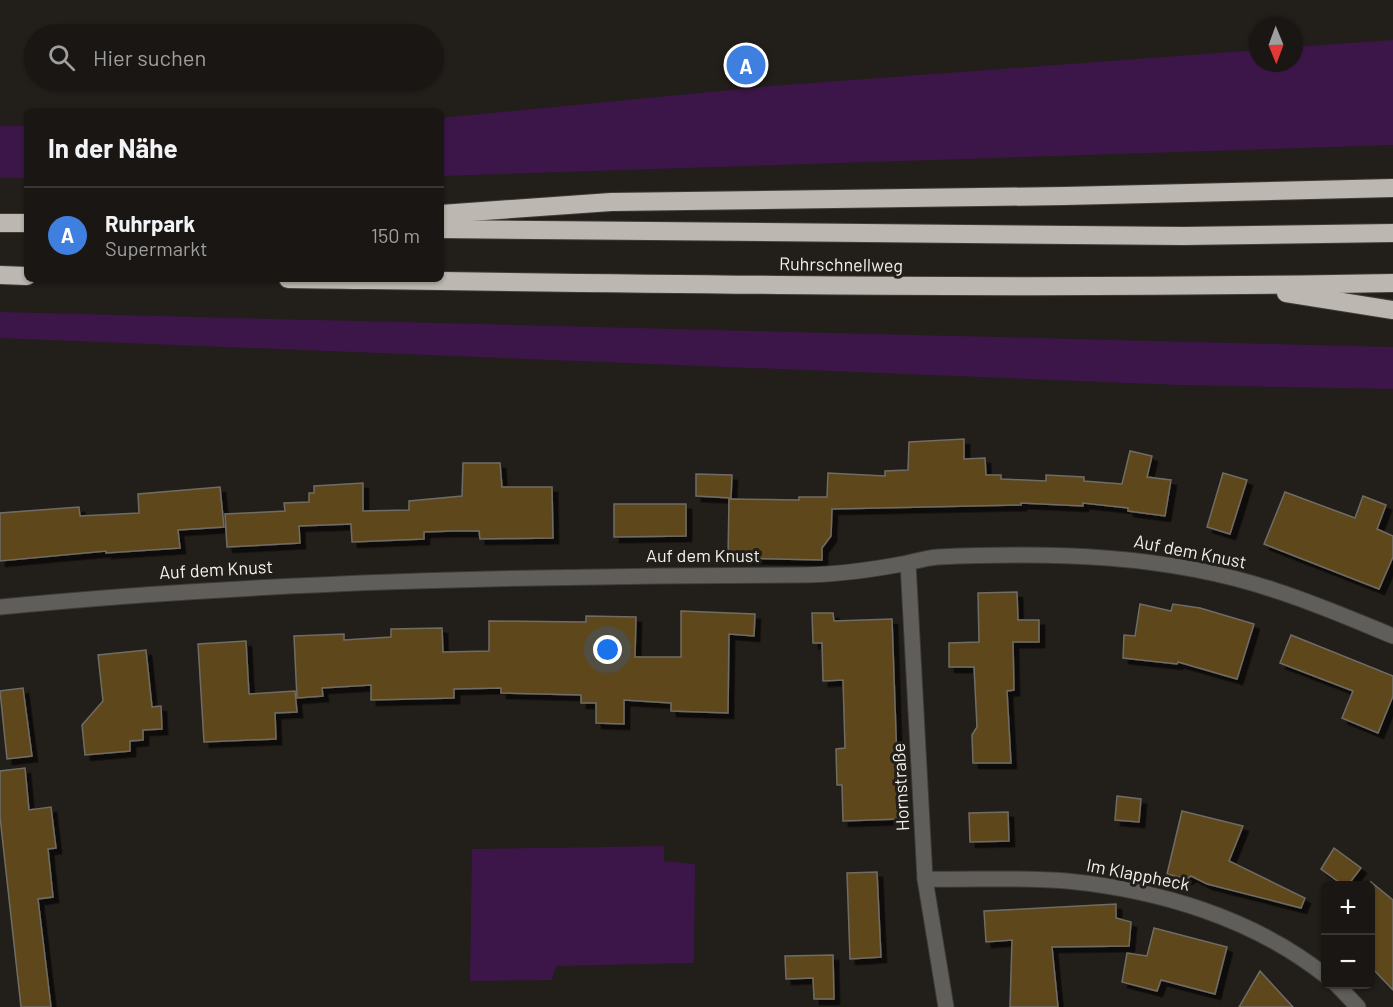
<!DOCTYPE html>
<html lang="de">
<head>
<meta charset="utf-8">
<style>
  body { margin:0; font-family:Barlow,sans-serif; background:#272321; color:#f1f3f6 }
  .controls { position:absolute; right:18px; bottom:18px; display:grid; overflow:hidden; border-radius:9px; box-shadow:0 2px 4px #0004 }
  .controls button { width:54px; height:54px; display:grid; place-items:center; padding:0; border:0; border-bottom:2px solid #383533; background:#1a1613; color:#f1f3f6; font:30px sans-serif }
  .compass { position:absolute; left:1249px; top:18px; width:54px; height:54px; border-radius:50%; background:#1a1613; box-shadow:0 2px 4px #0004; rotate:179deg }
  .you { position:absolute; left:608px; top:650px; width:21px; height:21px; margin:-15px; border:4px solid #fff; border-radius:50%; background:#1a73e8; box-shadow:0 0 0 9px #1a73e833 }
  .badge { display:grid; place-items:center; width:39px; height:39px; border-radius:50%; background:#0f766e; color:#fff; font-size:20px; font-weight:700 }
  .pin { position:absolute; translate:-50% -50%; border:3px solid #fff; box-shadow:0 2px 6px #0006 }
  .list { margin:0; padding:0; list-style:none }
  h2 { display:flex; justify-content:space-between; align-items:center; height:78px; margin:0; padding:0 24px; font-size:26px }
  h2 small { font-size:20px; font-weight:400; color:#9f9fa0 }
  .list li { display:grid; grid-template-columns:39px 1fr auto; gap:18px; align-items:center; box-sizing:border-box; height:96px; padding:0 24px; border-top:2px solid #383533 }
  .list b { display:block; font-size:22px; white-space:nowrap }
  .list p { margin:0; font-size:20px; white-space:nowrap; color:#9f9fa0 }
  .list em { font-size:20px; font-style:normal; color:#9f9fa0 }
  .icon { flex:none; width:33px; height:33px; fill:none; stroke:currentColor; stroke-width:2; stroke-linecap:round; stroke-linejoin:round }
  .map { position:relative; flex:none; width:1393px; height:1007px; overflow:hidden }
  .search { position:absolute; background:#1a1613; box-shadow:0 2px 4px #0004; left:24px; top:24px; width:420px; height:66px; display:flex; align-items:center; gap:15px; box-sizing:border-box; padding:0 21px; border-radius:33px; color:#9f9fa0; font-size:22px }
  .panel { position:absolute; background:#1a1613; box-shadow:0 2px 4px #0004; left:24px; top:108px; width:420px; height:174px; border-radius:9px }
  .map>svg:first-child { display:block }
  .green { fill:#3c1648 }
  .building { fill:#5e471c; stroke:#706c65; stroke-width:1.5; filter:url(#shadow) }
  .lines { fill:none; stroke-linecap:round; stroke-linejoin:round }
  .minor-casing { stroke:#3f3b37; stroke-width:17 }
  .motorway-casing { stroke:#3f3b37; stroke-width:20 }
  .minor { stroke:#605e5b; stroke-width:15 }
  .motorway { stroke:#bcb7b0; stroke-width:18 }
  .labels { text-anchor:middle; stroke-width:6; stroke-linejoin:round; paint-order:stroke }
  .street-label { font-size:18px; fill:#f3f0ec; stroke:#221e19 }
</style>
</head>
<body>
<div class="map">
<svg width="1393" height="1007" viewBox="0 0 1393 1007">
  <defs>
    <filter id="shadow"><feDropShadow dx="5.5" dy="5.5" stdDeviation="0" flood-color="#0009"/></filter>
  </defs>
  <rect width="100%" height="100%" fill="#221e19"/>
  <!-- green -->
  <g class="green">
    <path d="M1393 40V145L441 176V118L771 86 1258 50V63H1294V47Z"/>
    <rect x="0" y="126" width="27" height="52"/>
    <path d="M0 312 1393 347V389L1180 385 0 338Z"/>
    <path d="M664 846V861L695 864 694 963 556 966 552 980 470 981 472 849Z"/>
  </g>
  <!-- building -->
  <g class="building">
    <path d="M964 439V459L985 458 986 475H1001V479L1046 481V475L1084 477V481L1122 484 1130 451 1152 456 1147 477 1171 480 1165 516 1128 511V508L1083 503V506L1021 503V505L832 509 831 536 822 548V560L728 558 729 499 799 500V497H827L828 473 885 476V471L908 470 909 442Z"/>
    <path d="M463 463H500L502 487H552L553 538 480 539 479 531H453L424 532V539L352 542 351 524 299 526 300 543 227 547 225 514 285 511 284 503 309 502V493H314V486L363 483V511L409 510V501L462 496Z"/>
    <path d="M1223 473 1247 480 1230 534 1207 527Z"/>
    <path d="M696 474 732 475 731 498 696 496Z"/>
    <path d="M220 487 224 527 178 530 180 548 106 553V551L0 561V513L79 507 80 516 139 513 138 494Z"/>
    <path d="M1285 492 1355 518 1363 496 1386 505 1377 529 1393 536V557L1379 589 1264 544Z"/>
    <path d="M614 504H686V536L614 537Z"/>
    <path d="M1017 592 1018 620H1039V642H1013L1014 690 1007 691 1011 763H973L972 735 977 727 974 667H949V643L979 642 978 593Z"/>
    <path d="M1140 604 1171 611 1173 604 1200 608 1254 624 1237 679 1178 662 1177 664 1123 658 1124 635 1135 636Z"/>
    <path d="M681 611 755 614 754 636 729 634 728 713 671 711V703L624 700V724L596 723V703H581V695L501 693V688L454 689V698L371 700V685L322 688 323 696 297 698 294 636 344 634V640L391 637V629L442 628 443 652 489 651V621L586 622V616L636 617 635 657H681Z"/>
    <path d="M812 613H833L834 621 892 619 899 819 843 821 842 785H837L836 749 845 748 843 680 823 681 822 643H813Z"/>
    <path d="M1291 635 1393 676V696L1378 733 1342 718 1353 691 1280 663Z"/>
    <path d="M246 641 249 694 295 691 297 712 275 713 276 739 204 742 198 644Z"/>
    <path d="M146 650 152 707 161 706 162 729 143 730V740L130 741V751L85 755 82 725 103 701 98 655Z"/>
    <path d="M23 688 32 756 7 759 0 691Z"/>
    <path d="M25 768 29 810 51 807 56 848 48 849 53 897 38 899 51 1007H21L0 817V771Z"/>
    <path d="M1117 796 1141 799 1139 822 1115 820Z"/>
    <path d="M1182 811 1243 826 1229 861 1305 898 1301 908 1207 884 1191 876 1187 879 1167 874Z"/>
    <path d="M1008 812 1009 841 970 842 969 813Z"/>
    <path d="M1334 848 1361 868 1348 885H1343L1321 869Z"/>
    <path d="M877 872 881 957 850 959 847 873Z"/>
    <path d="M1371 882 1393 900V990L1371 967Z"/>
    <path d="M1116 904V918L1131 922 1129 946 1052 947 1058 1007H1010L1012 940 986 942 984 911Z"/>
    <path d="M1154 928 1227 947 1215 994 1161 980 1157 991 1122 982 1127 953 1147 956Z"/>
    <path d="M833 955 834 999H814L813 978 786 979 785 956Z"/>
    <path d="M1260 971 1293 1007H1239Z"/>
  </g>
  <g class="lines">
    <defs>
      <g id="minor">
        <path d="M908 563 925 879 946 1007"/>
        <path d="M0 607C265 581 532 576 799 575 832 575 863 571 897 565 910 563 924 558 938 557 1051 552 1166 554 1274 590 1315 603 1354 620 1393 636"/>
        <path d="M925 879C972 880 1020 877 1067 881 1159 890 1253 918 1326 976"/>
        <path d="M1336 984 1358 1007"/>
      </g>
      <g id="motorway">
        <path d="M441 214 611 202 1064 196 1393 188"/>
        <path d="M0 223H27"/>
        <path d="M441 229 1183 236 1393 233"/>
        <path d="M0 275 27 276"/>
        <path d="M288 279C657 284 1025 290 1393 283"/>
        <path d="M1286 293 1393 310"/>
      </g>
    </defs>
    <!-- minor casing -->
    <use href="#minor" class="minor-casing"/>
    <!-- motorway casing -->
    <use href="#motorway" class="motorway-casing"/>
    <!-- minor -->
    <use href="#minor" class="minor"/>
    <!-- motorway -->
    <use href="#motorway" class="motorway"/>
  </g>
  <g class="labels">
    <!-- street labels -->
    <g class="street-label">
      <text transform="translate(841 265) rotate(1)" y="6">Ruhrschnellweg</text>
      <text transform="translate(1190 552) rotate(11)" y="6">Auf dem Knust</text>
      <text x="703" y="562">Auf dem Knust</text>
      <text transform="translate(216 570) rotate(-3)" y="6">Auf dem Knust</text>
      <text transform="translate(901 787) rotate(-93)" y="6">Hornstraße</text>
      <text transform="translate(1138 875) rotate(11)" y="6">Im Klappheck</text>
    </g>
  </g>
</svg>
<div class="controls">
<button>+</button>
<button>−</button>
</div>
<svg class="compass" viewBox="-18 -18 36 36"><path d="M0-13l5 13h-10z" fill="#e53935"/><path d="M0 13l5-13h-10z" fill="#9f9fa0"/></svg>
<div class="you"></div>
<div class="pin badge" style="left:746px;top:65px;background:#3f7fe0">A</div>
<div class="search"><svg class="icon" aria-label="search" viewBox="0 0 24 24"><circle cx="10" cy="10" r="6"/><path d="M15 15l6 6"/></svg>Hier suchen</div>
<section class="panel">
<h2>In der Nähe<small></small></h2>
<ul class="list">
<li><span class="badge" style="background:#3f7fe0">A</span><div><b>Ruhrpark</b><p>Supermarkt</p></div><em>150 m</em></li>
</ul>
</section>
</div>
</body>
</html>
